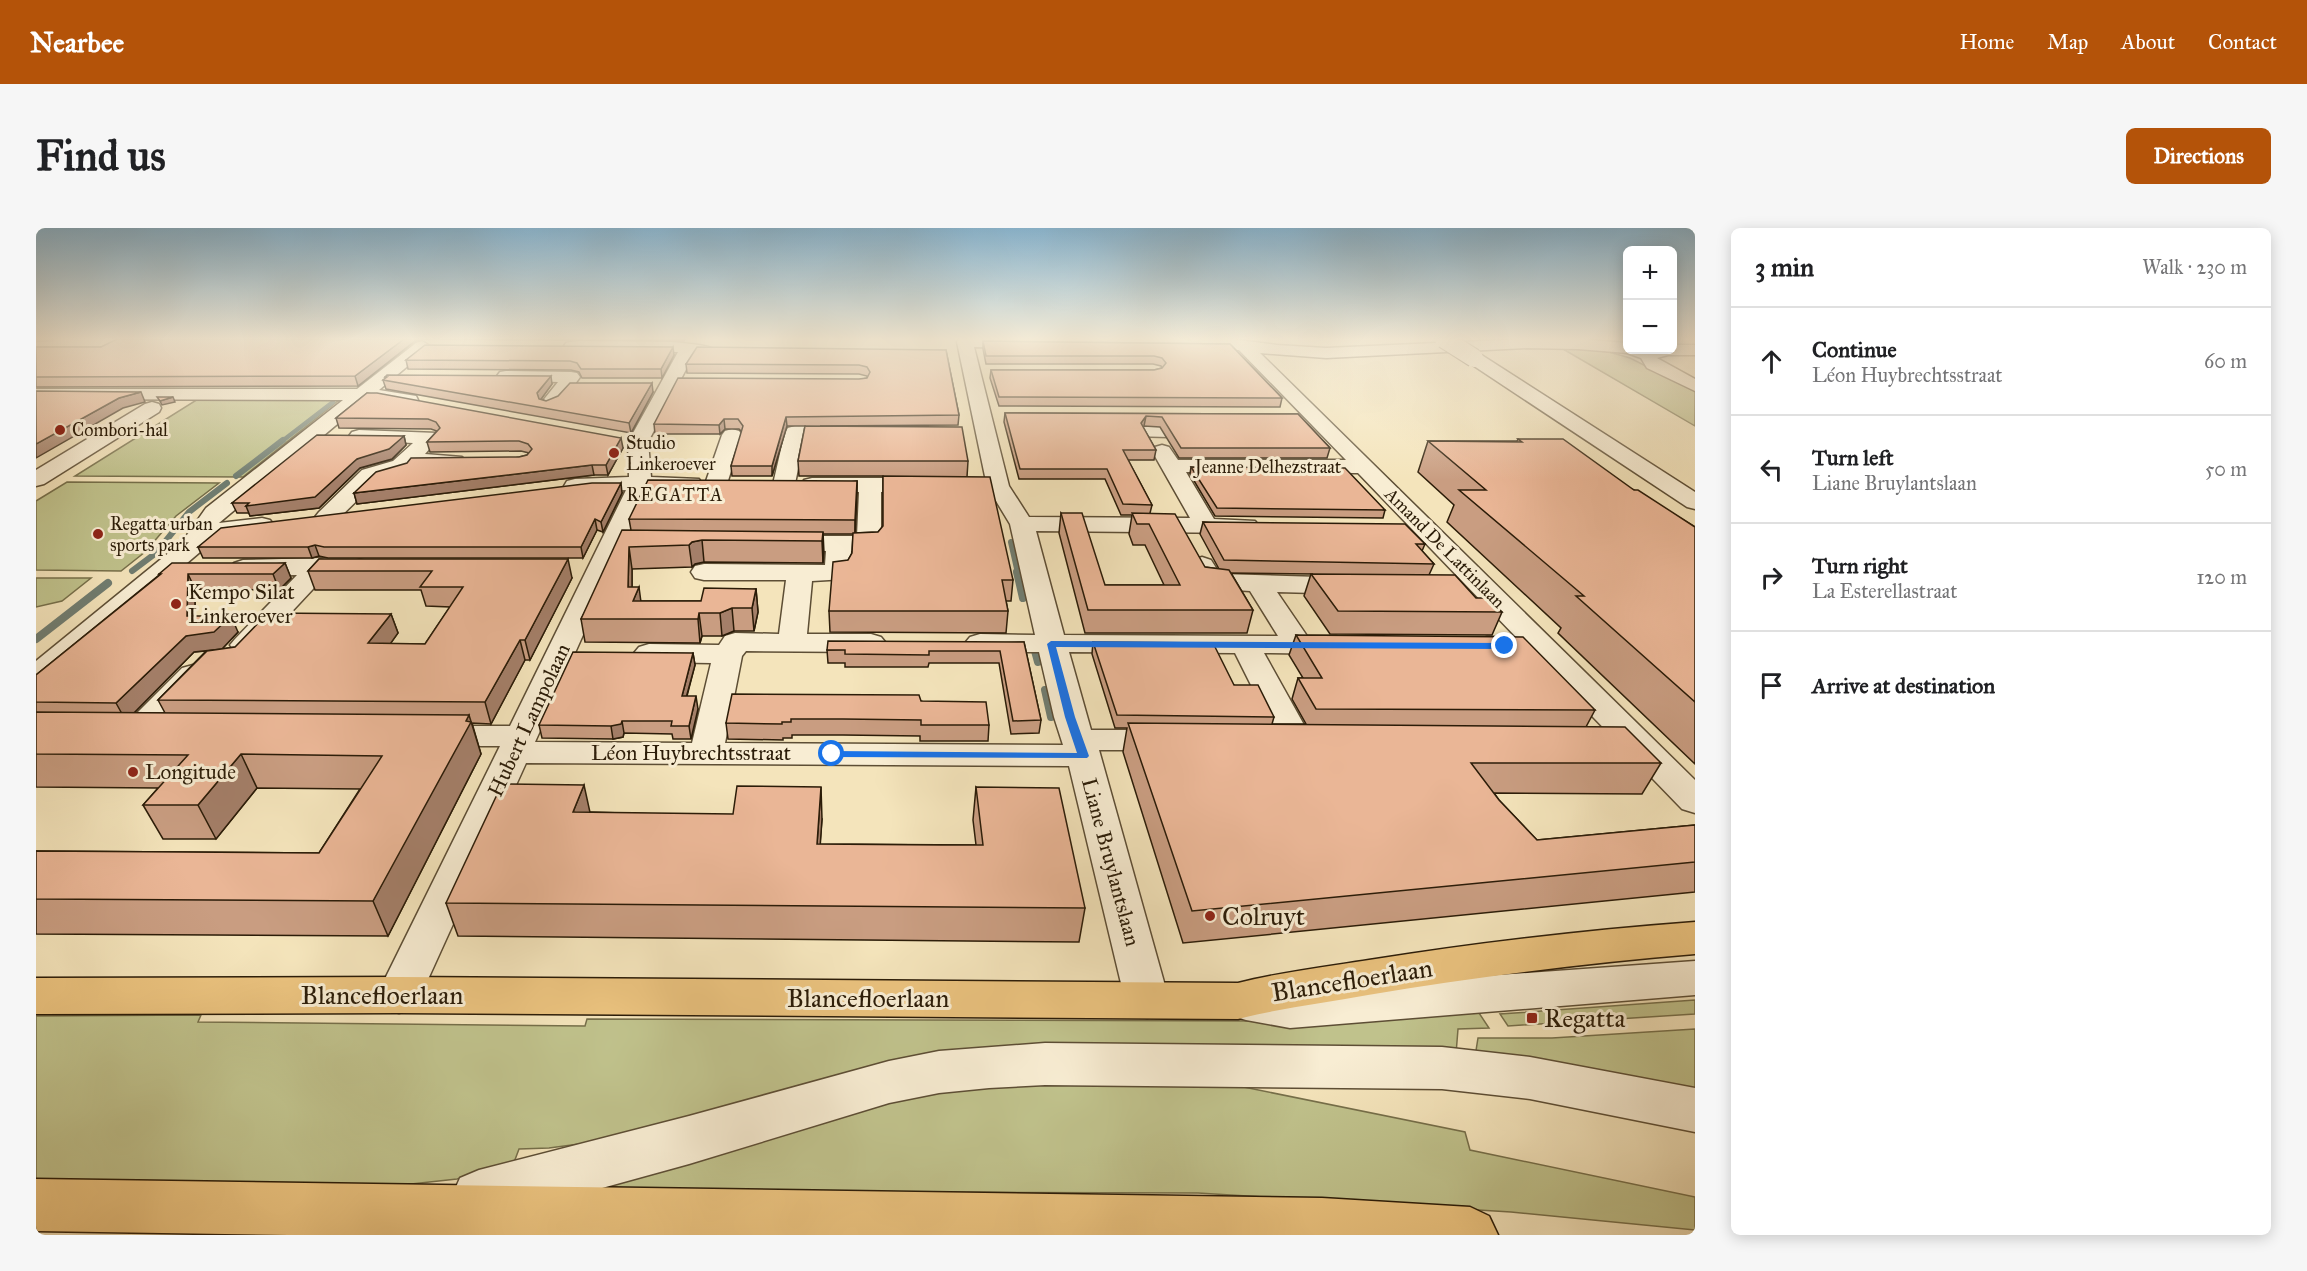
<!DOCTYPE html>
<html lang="en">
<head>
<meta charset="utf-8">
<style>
  body { margin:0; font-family:"IM FELL Great Primer",serif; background:#f6f6f6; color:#202124 }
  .controls { position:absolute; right:18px; top:18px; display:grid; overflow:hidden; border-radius:9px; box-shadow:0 3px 15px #0003 }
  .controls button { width:54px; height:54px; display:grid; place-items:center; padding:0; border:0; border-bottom:2px solid #e0e0e0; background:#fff; color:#202124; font:30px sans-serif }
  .stop { position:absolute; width:18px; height:18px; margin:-14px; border:4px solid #1a73e8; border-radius:50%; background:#fff }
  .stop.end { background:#1a73e8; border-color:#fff; box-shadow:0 2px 6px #0008 }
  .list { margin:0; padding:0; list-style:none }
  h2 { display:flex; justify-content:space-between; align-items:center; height:78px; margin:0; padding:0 24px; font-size:26px }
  h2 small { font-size:20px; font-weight:400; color:#757577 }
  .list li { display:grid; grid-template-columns:39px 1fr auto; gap:18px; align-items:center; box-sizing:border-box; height:108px; padding:0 24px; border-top:2px solid #e0e0e0 }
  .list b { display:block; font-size:22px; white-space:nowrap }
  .list p { margin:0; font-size:20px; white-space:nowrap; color:#757577 }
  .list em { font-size:20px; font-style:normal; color:#757577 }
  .icon { flex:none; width:33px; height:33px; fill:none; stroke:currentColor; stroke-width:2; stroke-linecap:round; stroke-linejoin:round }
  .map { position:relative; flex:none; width:1659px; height:1007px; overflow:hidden; border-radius:9px }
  header { display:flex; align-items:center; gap:36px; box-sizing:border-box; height:84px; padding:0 30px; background:#b45309; color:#fff }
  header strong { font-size:28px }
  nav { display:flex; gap:33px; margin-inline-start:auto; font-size:21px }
  .intro { display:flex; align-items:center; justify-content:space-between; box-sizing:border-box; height:144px; padding:0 36px }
  h1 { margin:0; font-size:42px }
  .button { padding:15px 27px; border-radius:9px; background:#b45309; color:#fff; font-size:21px; font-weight:700 }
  main { display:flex; gap:36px; padding:0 36px }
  aside { flex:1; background:#fff; border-radius:9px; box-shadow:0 3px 15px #0003 }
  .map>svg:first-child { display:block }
  .green { fill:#c0c28c; stroke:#766f4a; stroke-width:1.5 }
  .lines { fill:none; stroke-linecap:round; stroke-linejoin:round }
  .stream-far2 { stroke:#707d71; stroke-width:4.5 }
  .stream-far1 { stroke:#707d71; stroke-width:6 }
  .stream { stroke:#707d71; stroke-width:8 }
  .minor-casing { stroke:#5d4e35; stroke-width:3 }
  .major-casing { stroke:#2b1c08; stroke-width:3 }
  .minor { fill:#f8edd3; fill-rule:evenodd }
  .major { fill:#eac27e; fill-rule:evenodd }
  .minor-bridge-casing { stroke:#5d4e35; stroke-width:20; stroke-linecap:butt }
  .minor-bridge { stroke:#f8edd3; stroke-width:18 }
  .wall { fill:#c99d81; stroke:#2b1c08; stroke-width:1.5; fill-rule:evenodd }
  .shaded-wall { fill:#a47f69; stroke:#2b1c08; stroke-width:1.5 }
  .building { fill:#eab696; stroke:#2b1c08; stroke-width:1.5 }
  .route { fill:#1a73e8 }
  .poi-dot { fill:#8f2418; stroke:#f8edd3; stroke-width:2 }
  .labels { text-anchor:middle; stroke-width:6; stroke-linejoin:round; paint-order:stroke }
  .far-poi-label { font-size:18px; fill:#2b1c08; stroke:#f8edd3; text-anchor:start }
  .far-street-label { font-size:18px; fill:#2b1c08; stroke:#f8edd3 }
  .far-neighbourhood-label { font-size:18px; letter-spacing:1.5px; fill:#2b1c08; stroke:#f8edd3 }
  .poi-label { font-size:21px; fill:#2b1c08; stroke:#f8edd3; text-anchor:start }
  .street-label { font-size:21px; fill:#2b1c08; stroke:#f8edd3 }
  .near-poi-label { font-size:26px; fill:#2b1c08; stroke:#f8edd3; text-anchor:start }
  .near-street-label { font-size:26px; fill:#2b1c08; stroke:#f8edd3 }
</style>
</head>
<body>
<header>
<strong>Nearbee</strong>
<nav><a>Home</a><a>Map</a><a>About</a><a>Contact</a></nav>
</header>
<div class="intro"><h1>Find us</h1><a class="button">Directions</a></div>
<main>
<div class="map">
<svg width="1659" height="1007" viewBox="0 0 1659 1007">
  <rect width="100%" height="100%" fill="#f4e4bb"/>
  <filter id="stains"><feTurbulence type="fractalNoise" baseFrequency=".00333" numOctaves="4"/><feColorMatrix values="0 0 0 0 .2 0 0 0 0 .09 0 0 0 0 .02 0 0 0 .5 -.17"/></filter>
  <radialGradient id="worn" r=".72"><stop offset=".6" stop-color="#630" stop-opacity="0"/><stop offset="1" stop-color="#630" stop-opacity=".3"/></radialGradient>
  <!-- green -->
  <g class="green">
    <path d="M1527 121 1566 122 1594 130 1659 163V198Z"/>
    <path d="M162 171 303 172 207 249 39 248Z"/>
    <path d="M31 254 183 255 140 288 109 324 85 343 0 342V273Z"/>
    <path d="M0 350H55L26 373 0 379Z"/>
    <path d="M1659 772V786L1472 798 1464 786Z"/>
    <path d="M1439 779 1453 800 1422 801 1420 826 1015 825 566 913 513 920 483 921 477 937 421 951 366 957H0V788L165 787 162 794 549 798 551 791 1264 793Z"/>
    <path d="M1659 801V867L1439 829 1442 810H1516Z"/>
    <path d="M905 854H1183L1429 904 1434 922 1659 969V1002L1475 984 1162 965 559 963 560 950Z"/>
  </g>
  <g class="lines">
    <!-- stream-far2 -->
    <g class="stream-far2">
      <path d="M0 112 17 111"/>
      <path d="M245 214 297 174"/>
    </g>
    <!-- stream-far1 -->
    <g class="stream-far1">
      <path d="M200 248 247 212"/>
      <path d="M975 314 982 345"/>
      <path d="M96 343 120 325 153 284 191 255"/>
    </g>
    <!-- stream -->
    <g class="stream">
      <path d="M981 344 987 370"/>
      <path d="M0 411 72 355"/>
      <path d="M999 423 1002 434"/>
      <path d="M1009 462 1015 489"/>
    </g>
    <defs>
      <g id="minor">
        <path d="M923 111H1195L1241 117 1290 120 1488 111H1542L1592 115V122H1636V117H1659V127H1632L1621 130 1659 151V163L1611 140 1605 130 1591 125 1542 121 1491 120 1290 130 1224 125 1659 552V585L1646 581 1497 427H1451L1441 424 1436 418 1441 412 1451 409H1480L1322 245 1150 244 1178 291 1219 293 1223 298 1219 303 1211 305 1000 303 1028 407 1242 408 1214 363 1166 360 1153 337 1157 332 1166 329 1175 332 1184 346 1317 350 1326 352 1330 358 1326 364 1317 366 1241 364 1271 408H1300L1310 411 1315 417 1310 423 1300 426 1228 425 1277 513 1272 520 1260 523 1248 520 1243 513 1199 425 1033 424 1055 502H1134L1146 505 1151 512 1146 519 1134 522H1063L1133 772 1127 785 1111 790 1095 785 1089 772 1033 538 490 535 379 780 363 785 347 780 341 767 464 518H394L382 515 377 508 382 501 394 498H474L590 262 539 265 531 263 528 258 531 253 539 251 593 249 592 214 642 124 536 123 528 118 530 115C547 110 671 112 679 122L677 125 657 128 612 214 615 249 663 251 666 256 663 261 612 262 499 514 656 515 675 435 613 434 603 431 598 425 603 419 613 416 683 417 689 408 699 405 743 406 750 352H668L659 350 655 344 659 338 668 336 789 337 790 323 735 320 732 315 735 310 744 308H821L823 264 768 262 765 257 768 252 776 250H892L900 252 903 257 900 262 845 264V316L842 321 815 323 814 345 810 351 776 353 771 406H835L845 409 850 415 845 421 835 424 710 423 706 428 689 515 1027 517 1018 489 1003 424H944L934 421 929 415 934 409 944 406 999 407 974 296 951 258 921 114ZM938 119 1203 122 1310 232H1142L1133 219 1126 217 1119 219 1116 223 1154 290 993 289 973 258Z"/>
        <path d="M386 113 394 118 392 121 343 162 380 168 382 172 380 176 373 178 330 172 183 295 226 290 234 292 238 297 234 302 173 310 164 324 11 454 0 457V433L146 314 170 280 307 172 0 171V161H321L380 115Z"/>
        <path d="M1438 125 1444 126 1659 264V281L1651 279 1432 134 1430 130 1432 126Z"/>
        <path d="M470 143 535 144 541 145 544 149C535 161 524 183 507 179L505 175 522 154 464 152 461 148 464 144Z"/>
        <path d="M116 174 123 176 125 180 123 184 8 256 0 258V242L109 176Z"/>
        <path d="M1064 197 1171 198 1178 200 1181 204 1178 208 1171 210 1057 207 1054 203 1057 199Z"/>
        <path d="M759 198H814L821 200 824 204 821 208 814 210H768L759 256 756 261 748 263 740 261 737 256 749 204 752 200Z"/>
        <path d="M696 201 703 203 706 207 691 256 688 261 680 263 672 261 669 256 686 207 689 203Z"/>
        <path d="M323 202 401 205 404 209 389 226 426 229 430 233 426 237 377 238 373 243 342 252 299 294 291 296 283 294 279 289 283 284 326 242 357 233 377 215 316 212 313 208 316 204Z"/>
        <path d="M284 330H320L329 333 333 338 329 343 291 346 219 423 209 426 199 423 194 417 199 411 261 347 207 348 198 345 194 340 198 335 207 332Z"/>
        <path d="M157 437 168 440 172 446 168 452 112 512 100 515 88 512 83 505 88 498 146 440Z"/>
        <path d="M1659 733V767L1254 800 1210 792 1194 787 1188 774 1194 761 1210 756 1254 762Z"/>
        <path d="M1009 815 1406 819 1494 829 1659 860V904L1494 871 1406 861 1009 857 953 860 903 865 853 875 653 936 443 994 424 986 416 968 424 950 443 942 653 888 853 833 903 823Z"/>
      </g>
      <g id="major">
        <path d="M1659 694V726C1549 735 1441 749 1332 767 1289 775 1245 780 1202 791L363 785 0 786V750L363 749 1202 755C1245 744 1289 739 1333 732 1441 715 1550 702 1659 694Z"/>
        <path d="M0 951 1286 970 1434 979 1453 988 1462 1007H252L0 1003Z"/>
      </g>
    </defs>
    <!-- minor casing -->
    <use href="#minor" class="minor-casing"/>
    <!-- major casing -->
    <use href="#major" class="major-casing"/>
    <!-- minor -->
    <use href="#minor" class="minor"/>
    <!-- major -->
    <use href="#major" class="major"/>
    <defs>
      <path id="minor-bridge" d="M1408 111 1438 130"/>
    </defs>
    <!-- minor-bridge casing -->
    <use href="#minor-bridge" class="minor-bridge-casing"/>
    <!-- minor-bridge -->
    <use href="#minor-bridge" class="minor-bridge"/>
  </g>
  <!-- wall -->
  <g class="wall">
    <path d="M160 111H649L648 113 385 111 379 113 322 158 0 159V119H65Z"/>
    <path d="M947 113 1194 116 1246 170 1244 179 963 178 954 150 955 142H1118L1126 140 1125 138 1117 136H950L947 121Z"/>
    <path d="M910 122 923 187 922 197 784 198 932 233 931 249 977 352 975 373H970L972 383 970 405 794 404 793 383 812 332 816 325 817 306H787V335L668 334 659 336 656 339 596 341V359L605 373H665L720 361 722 384 718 403H698L686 408H666L664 415 549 414 545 391 595 302 593 291 821 253 819 305 842 304 847 298V248H763L762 233 769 198H751L736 248H696L695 238 706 204 703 201H689L684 206H619L618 196 831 150V148L823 146 651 145 650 136Z"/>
    <path d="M638 127 626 150H546L543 144 535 142 372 141 370 132Z"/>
    <path d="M349 149 516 156 505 171 510 173 617 164 595 205 350 161 347 152 349 151Z"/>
    <path d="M331 165 587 220 572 247H558L321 276 318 265 483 229 491 227 493 225 485 223 394 224 391 214 401 203 395 201 303 200 300 190Z"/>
    <path d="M969 185 1262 186 1294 220 1291 230H1143L1124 199 1108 198 1107 199 1120 222 1118 232H1092L1116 277 1114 285 1169 339 1183 341 1164 306 1167 294 1389 316 1386 323 1398 336 1393 347 1466 384 1456 407 1294 406 1268 368 1275 346H1277L1195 345 1217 382 1211 405H1049L1023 305 1025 285 1069 357H1128L1109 317H1097L1093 306 1096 287H1085L1069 251H983L968 194Z"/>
    <path d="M368 208 370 217 356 231 324 240 283 280 214 288 213 285H201L196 275Z"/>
    <path d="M1482 211 1598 262 1659 299V536L1522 405 1525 400 1411 294 1418 277 1382 244 1392 213H1481Z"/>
    <path d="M1155 239 1349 282 1347 290 1179 288 1154 246Z"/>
    <path d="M586 265 567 304 561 302 547 330H292L283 328 276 330H167L162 319Z"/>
    <path d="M283 331 536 350 494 432H489L455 496 436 495 445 526 352 708 0 706V623L283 625 324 561 221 560 180 611H127L107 577 122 560 0 559V447L123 347V346L249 335 255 350 243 362 159 361V388L202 404 186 421 199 419 355 386 362 405 354 416H389L414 379 390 378 385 362H279L272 343ZM170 423 122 472 129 485H98L158 424Z"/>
    <path d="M1260 407 1559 482 1550 499 1625 535 1606 566 1458 565 1463 572 1501 612 1659 597V664L1147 715 1087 524 1091 500H1079L1056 426 1057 414 1198 457 1238 489 1236 496H1270L1256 471 1262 450H1267L1253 427Z"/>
    <path d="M988 414 1005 492 1003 505 975 506 963 435H893L892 439H809V435H792L791 422Z"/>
    <path d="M657 425 659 437 651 468 662 481 655 511H637L636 506 588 505 587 509 577 511 506 510 503 497Z"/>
    <path d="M885 473 953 497 952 513H884V508L807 507H756V510H747V512L692 511 690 495Z"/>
    <path d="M940 559 1049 680 1043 714 422 708 410 675 554 584 786 591 784 616 940 617 937 592Z"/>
  </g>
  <!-- shaded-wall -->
  <g class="shaded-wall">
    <path d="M368 111H385L379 113 322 158 319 148Z"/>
    <path d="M637 119 638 127 626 150 625 141Z"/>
    <path d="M515 148 516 156 503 174 501 165Z"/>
    <path d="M616 155 617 164 595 205 593 195Z"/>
    <path d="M105 164 109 174 87 180 0 230V216L83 170Z"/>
    <path d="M137 169 139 174 126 177 124 173Z"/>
    <path d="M1110 188 1108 198 1103 205 1105 195Z"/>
    <path d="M750 189 751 198 736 248V238Z"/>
    <path d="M688 191 689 201 684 206 683 197Z"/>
    <path d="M368 208 370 217 356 231 324 240 283 280 214 288 210 278 321 231Z"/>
    <path d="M585 210 587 220 572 247 570 237Z"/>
    <path d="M556 237 558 247 321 276 318 265Z"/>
    <path d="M821 253V266L819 306V292Z"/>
    <path d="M585 255 586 265 567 304 565 294Z"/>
    <path d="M559 291 561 302 547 330 545 319Z"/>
    <path d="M787 304 788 325 787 335 786 313Z"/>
    <path d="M666 312 668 334 659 336 656 339 653 317 656 314Z"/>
    <path d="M279 317 283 328 276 330 272 319Z"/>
    <path d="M593 319 596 341V382L592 359Z"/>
    <path d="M532 331 536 350 494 432 489 412Z"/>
    <path d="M249 335 255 350 243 362 237 346Z"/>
    <path d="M152 346 159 361V404L151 388Z"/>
    <path d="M603 359 606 382 597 373Z"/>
    <path d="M720 361 722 384 718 403 716 380Z"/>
    <path d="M696 380 698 403 686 408 684 385Z"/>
    <path d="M663 385 666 408 664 415 662 391Z"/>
    <path d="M355 386 362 405 340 436 332 415Z"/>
    <path d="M195 388 202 404 186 421 158 424 90 493 80 475 150 408Z"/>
    <path d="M484 412 489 432 455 496 449 474Z"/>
    <path d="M657 425 659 437 647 481 646 468Z"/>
    <path d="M660 468 662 481 655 511 653 498Z"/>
    <path d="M433 487 445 526 352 708 337 673Z"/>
    <path d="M586 493 588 505 587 509 577 511 575 498Z"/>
    <path d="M205 526 221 560 180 611 162 577Z"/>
    <path d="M548 557 555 589 537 584Z"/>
    <path d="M785 559 786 591 782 650 781 616Z"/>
  </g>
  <!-- building -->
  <g class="building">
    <path d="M81 111H368L319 148 0 149V119H65Z"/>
    <path d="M947 113 1194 116 1246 170 963 169 955 142H1118L1126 140 1130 135 1126 130 1118 128H950Z"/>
    <path d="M389 117 637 119 625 141H545L541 135 534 133 370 132Z"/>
    <path d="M661 119 910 122 923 187 750 189 736 238H695L707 198 702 191H688L683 197 618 196 642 150 823 151 831 150 834 144 831 139 823 137 650 136Z"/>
    <path d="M351 147 515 148 501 165 503 171 510 173 522 168 534 155H616L593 195 347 152 351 149H349Z"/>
    <path d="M0 163 105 164 83 170 0 216Z"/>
    <path d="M331 165H341L585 210 570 237H556L318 265 340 244 371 235 375 230 483 229 491 227 496 221 492 216 483 213 391 214 404 200 400 194 392 191 300 190Z"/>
    <path d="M121 169H137L124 173Z"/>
    <path d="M969 185 1262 186 1294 220H1145L1126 189 1110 188 1105 195 1120 222H1087L1116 277 1087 276 1071 241H984Z"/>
    <path d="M769 198 926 199 932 233H762Z"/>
    <path d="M281 207 368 208 353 221 321 231 279 269 210 278 213 275H196Z"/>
    <path d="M1482 211H1527L1598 262H1602L1659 299V474L1540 368H1548L1423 262H1450L1392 213 1486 214Z"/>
    <path d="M1155 239 1309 240 1349 282 1181 280Z"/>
    <path d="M847 248 954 249 977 352H966L972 383H793L797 334 812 332 816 325 817 305 842 304 847 298Z"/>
    <path d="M612 252 821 253 819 292 593 291Z"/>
    <path d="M556 255H585L565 294 559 291 545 319H288L279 317 272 319H162L185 300Z"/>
    <path d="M1025 285H1046L1069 357H1144L1113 296H1101L1096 285 1139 286 1169 339 1193 342 1217 382H1052Z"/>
    <path d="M1167 294 1369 296 1389 316H1380L1398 336 1188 332Z"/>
    <path d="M586 302 787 304 786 313 666 312 656 314 653 317 593 319 592 359H603L597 373H665L668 360 720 361 716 380H696L684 385H663L662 391H545Z"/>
    <path d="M283 331H532L489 412H484L449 474 122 472 171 423 199 419 232 385 355 386 332 415 389 416 427 359H384L396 343H272Z"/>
    <path d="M136 335H249L237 346H152L151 388H195L178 404 150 408 80 475 0 474V447L125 346H123Z"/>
    <path d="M1275 346 1419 347 1440 370H1453L1466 384 1302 383Z"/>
    <path d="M1260 407 1487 409 1559 482 1280 481 1262 450H1286Z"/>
    <path d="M792 413 988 414 1005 492 977 493 964 423H893V427L809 426V422H791Z"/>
    <path d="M1057 414 1177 415 1198 457H1222L1238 489 1081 487Z"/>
    <path d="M537 424 657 425 646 468H660L653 498H635L636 493H586L585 496 575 498 503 497Z"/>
    <path d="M696 466 883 467 885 473 950 474 953 497H885V492L807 491H755V494H746V496L690 495Z"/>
    <path d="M0 484 433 487 430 493 435 494 337 673 0 671V623L283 625 346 528 205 526 162 577H107L152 527 0 526Z"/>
    <path d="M1092 495 1589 499 1625 535H1435L1463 572 1501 612 1659 597V634L1156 683Z"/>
    <path d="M466 556 548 557 537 584 697 586 701 558 785 559 781 616 906 617H947L940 559 1023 560 1049 680 410 675Z"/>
  </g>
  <!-- sky -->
  <linearGradient id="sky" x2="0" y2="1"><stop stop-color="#8ab8d4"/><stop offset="0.44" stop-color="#faf3e0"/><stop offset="1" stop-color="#faf3e0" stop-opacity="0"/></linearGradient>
  <rect width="1659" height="252" fill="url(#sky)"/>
  <!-- route -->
  <path class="route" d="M1015 413 1469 415 1473 418 1469 421 1020 419 1039 489 1053 528 1051 530 796 529 791 526 796 523 1041 525 1029 489 1011 416Z"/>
  <!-- markers -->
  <g class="poi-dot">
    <circle cx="24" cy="202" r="6"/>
    <circle cx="578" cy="225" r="6"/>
    <circle cx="62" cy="306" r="6"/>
    <circle cx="140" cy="376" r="6"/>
    <circle cx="97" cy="544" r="6"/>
    <circle cx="1174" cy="688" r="6"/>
    <rect x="1490" y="784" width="12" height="12" rx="3"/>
  </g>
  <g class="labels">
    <!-- far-poi labels -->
    <g class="far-poi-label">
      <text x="36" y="208">Combori-hal</text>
      <text x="590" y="221">Studio<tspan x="590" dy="21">Linkeroever</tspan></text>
      <text x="74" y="302">Regatta urban<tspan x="74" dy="21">sports park</tspan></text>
    </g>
    <!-- far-street labels -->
    <g class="far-street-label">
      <text x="1232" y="245">Jeanne Delhezstraat</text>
      <text transform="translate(1409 320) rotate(45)" y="6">Amand De Lattinlaan</text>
    </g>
    <!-- far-neighbourhood labels -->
    <g class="far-neighbourhood-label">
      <text x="639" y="273">REGATTA</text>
    </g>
    <!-- poi labels -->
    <g class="poi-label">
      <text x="152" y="371">Kempo Silat<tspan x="152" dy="24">Linkeroever</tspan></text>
      <text x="109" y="551">Longitude</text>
    </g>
    <!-- street labels -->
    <g class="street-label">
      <text transform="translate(493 492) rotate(-65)" y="7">Hubert Lampolaan</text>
      <text x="655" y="532">Léon Huybrechtsstraat</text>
      <text transform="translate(1075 634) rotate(75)" y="7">Liane Bruylantslaan</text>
    </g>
    <!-- near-poi labels -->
    <g class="near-poi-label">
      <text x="1186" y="697">Colruyt</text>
      <text x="1508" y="799">Regatta</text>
    </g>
    <!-- near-street labels -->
    <g class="near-street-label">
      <text transform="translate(1316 752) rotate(-9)" y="9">Blancefloerlaan</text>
      <text x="346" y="776">Blancefloerlaan</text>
      <text x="832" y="779">Blancefloerlaan</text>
    </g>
  </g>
  <rect width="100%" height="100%" filter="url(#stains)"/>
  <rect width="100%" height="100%" fill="url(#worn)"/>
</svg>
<div class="controls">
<button>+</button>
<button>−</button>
</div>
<div class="stop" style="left:796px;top:526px"></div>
<div class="stop end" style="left:1469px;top:418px"></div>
</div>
<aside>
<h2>3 min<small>Walk · 230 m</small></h2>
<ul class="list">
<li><svg class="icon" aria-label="ahead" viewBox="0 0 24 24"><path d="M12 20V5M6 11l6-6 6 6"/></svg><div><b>Continue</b><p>Léon Huybrechtsstraat</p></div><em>60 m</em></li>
<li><svg class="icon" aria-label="left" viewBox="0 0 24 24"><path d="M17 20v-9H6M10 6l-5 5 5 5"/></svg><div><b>Turn left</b><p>Liane Bruylantslaan</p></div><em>50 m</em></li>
<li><svg class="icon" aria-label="right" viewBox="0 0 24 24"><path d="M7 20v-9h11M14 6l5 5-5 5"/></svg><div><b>Turn right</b><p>La Esterellastraat</p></div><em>120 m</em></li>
<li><svg class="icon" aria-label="arrive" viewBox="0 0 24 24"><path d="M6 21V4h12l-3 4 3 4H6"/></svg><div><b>Arrive at destination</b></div></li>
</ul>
</aside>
</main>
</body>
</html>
